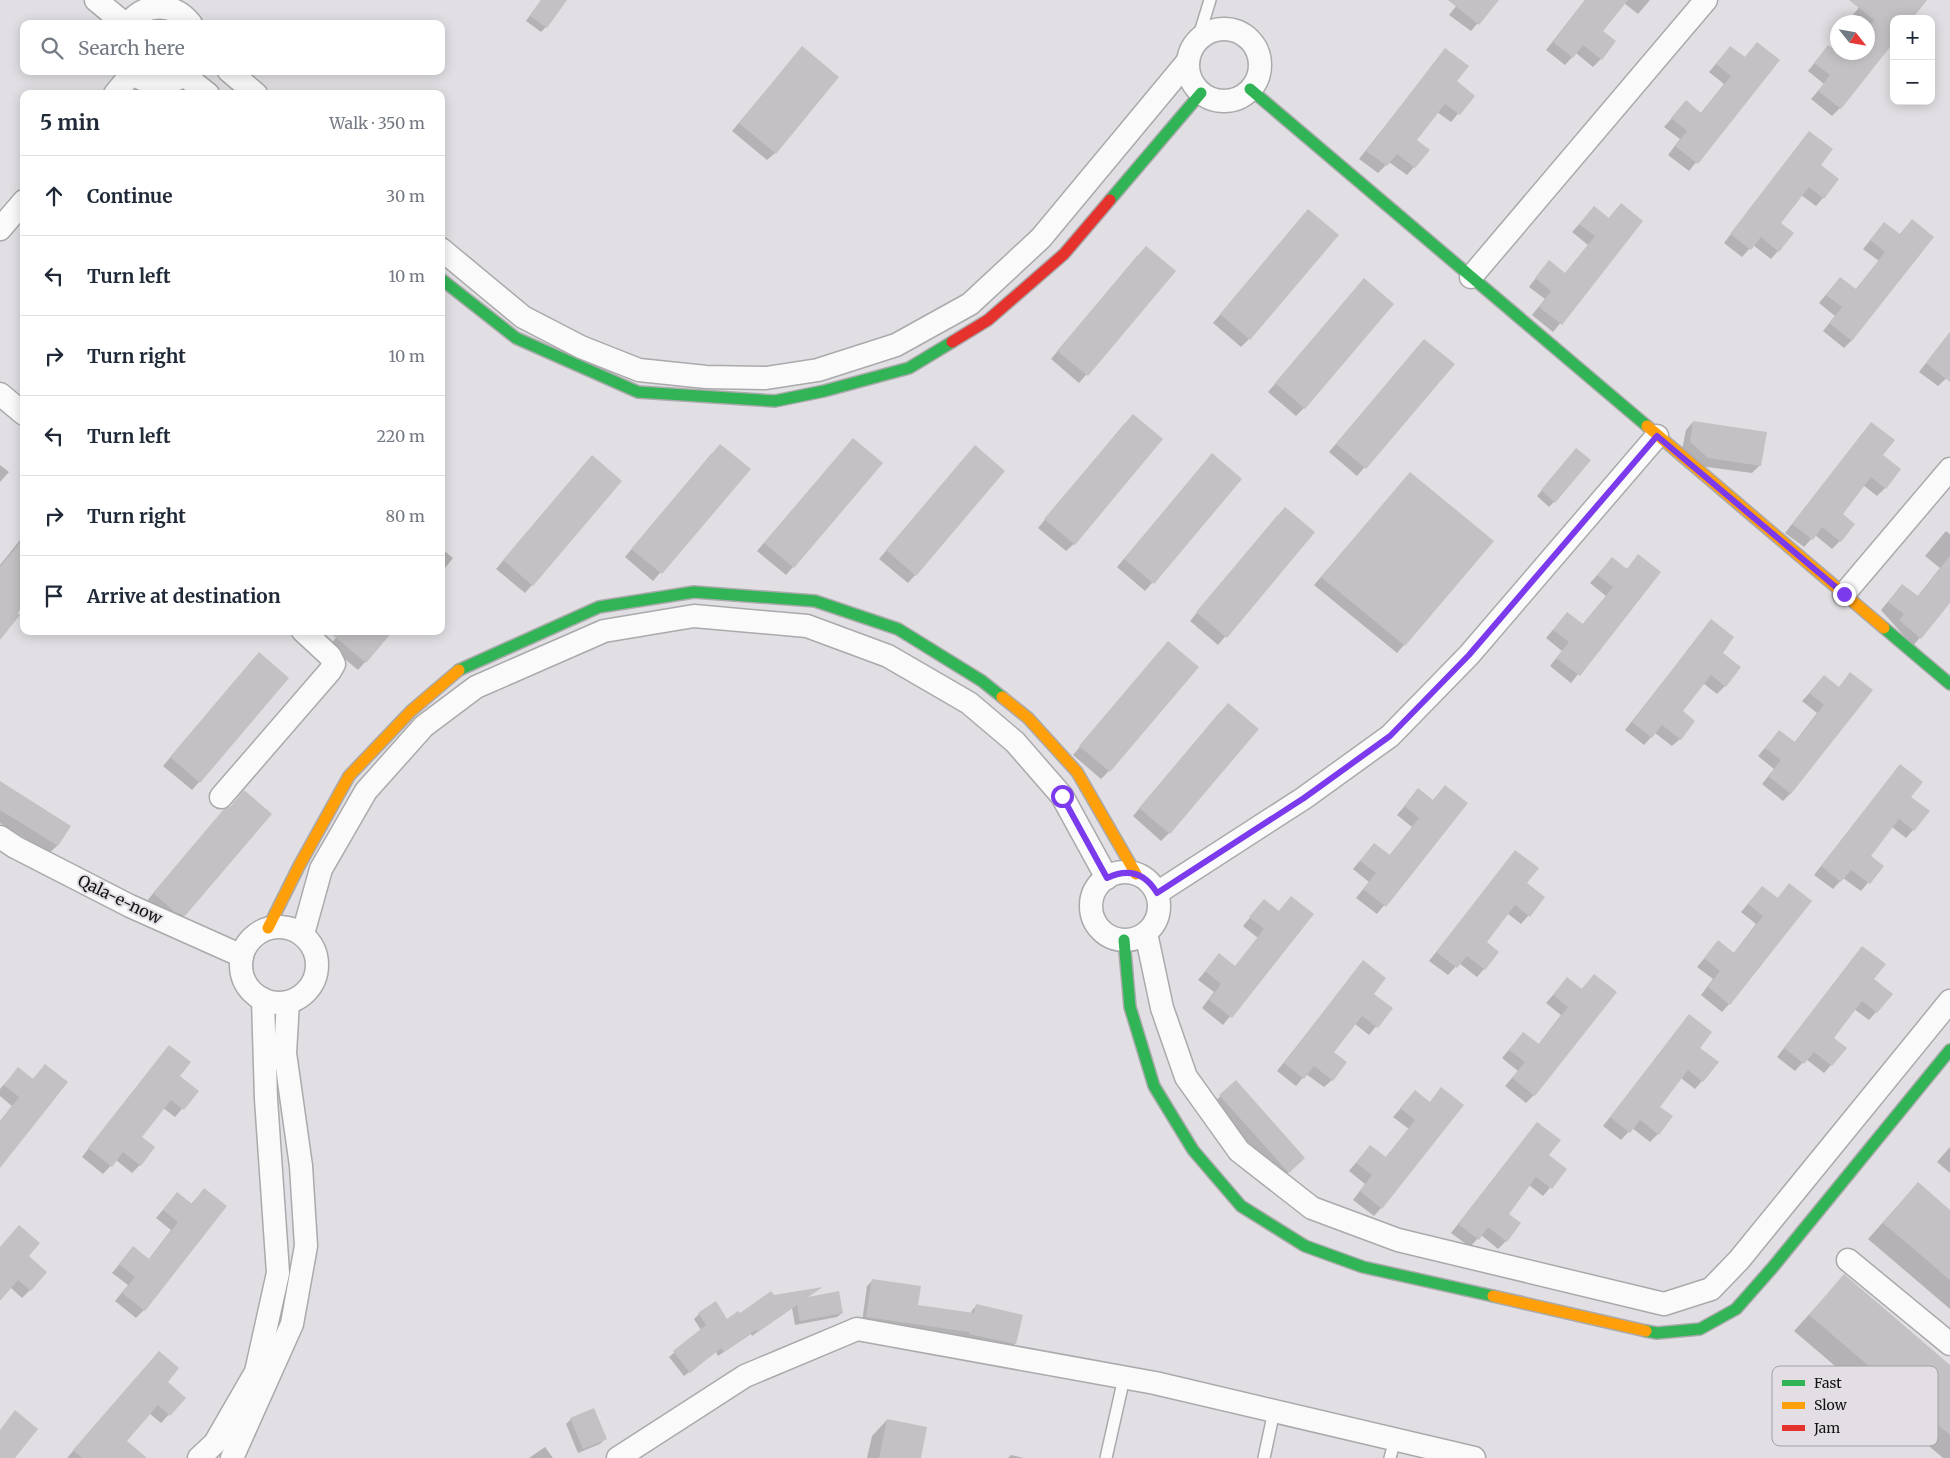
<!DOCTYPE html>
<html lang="en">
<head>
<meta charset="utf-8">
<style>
  body { margin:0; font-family:Merriweather,serif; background:#f2f2f3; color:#1f2937 }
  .controls { position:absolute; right:15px; top:15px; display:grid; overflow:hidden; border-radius:10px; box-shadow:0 2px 12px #0003 }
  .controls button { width:45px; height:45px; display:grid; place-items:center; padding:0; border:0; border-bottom:1px solid #e0e1e3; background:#fff; color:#1f2937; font:25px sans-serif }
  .compass { position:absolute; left:1830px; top:15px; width:45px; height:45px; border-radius:50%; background:#fff; box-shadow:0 2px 12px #0003; rotate:121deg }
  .stop { position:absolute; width:15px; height:15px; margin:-11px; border:4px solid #7c3aed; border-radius:50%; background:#fff }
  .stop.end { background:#7c3aed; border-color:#fff; box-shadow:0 1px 5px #0008 }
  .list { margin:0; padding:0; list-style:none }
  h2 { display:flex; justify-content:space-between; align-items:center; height:65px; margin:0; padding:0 20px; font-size:21px }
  h2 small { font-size:16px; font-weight:400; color:#747a83 }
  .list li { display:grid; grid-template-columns:32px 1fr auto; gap:15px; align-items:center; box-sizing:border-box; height:80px; padding:0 20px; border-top:1px solid #e0e1e3 }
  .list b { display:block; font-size:19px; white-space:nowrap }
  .list em { font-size:16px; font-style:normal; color:#747a83 }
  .icon { flex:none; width:28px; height:28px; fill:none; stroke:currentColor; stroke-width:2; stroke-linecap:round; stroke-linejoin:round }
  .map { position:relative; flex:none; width:1950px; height:1458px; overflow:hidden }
  .search { position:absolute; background:#fff; box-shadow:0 2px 12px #0003; left:20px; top:20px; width:425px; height:55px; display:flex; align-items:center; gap:12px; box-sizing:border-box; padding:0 18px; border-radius:10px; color:#747a83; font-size:19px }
  .panel { position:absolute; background:#fff; box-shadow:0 2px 12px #0003; left:20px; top:90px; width:425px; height:545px; border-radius:10px }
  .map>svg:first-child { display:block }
  .shadow { fill:#0003 }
  .building { fill:#c3c1c3 }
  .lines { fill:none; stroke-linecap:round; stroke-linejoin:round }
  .lane-casing { stroke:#aaa9ab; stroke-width:14 }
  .street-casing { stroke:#aaa9ab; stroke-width:25 }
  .fast-casing { stroke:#aaa9ab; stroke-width:14 }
  .slow-casing { stroke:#aaa9ab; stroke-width:14 }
  .jam-casing { stroke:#aaa9ab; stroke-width:14 }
  .lane { stroke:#fafafb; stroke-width:11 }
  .street { stroke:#fafafb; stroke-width:22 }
  .fast { stroke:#30b455; stroke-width:11 }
  .slow { stroke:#ff9f0a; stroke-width:11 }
  .jam { stroke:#e5322d; stroke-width:11 }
  .route { stroke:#7c3aed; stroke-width:6 }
  .labels { text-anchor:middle; stroke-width:4; stroke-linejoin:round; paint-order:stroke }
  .street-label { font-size:16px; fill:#131214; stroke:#e2dee4 }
  .key { fill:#e2dee4; stroke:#a4a1a6; stroke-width:1 }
  .key-label { font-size:14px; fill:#131214 }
</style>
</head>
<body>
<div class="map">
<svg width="1950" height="1458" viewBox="0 0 1950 1458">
  <rect width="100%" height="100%" fill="#e1dfe3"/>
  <!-- shadow -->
  <g class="shadow">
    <path d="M541 0H560L546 27 541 32 526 21Z"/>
    <path d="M1461 0H1497L1471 31 1449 15Z"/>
    <path d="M1585 0H1650L1638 14 1624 3 1602 32 1601 59 1593 67 1576 53 1565 65 1546 50Z"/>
    <path d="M1865 0H1915L1894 19 1840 108 1832 116 1811 99 1824 84 1808 71 1828 46 1844 58 1868 52V22H1860L1852 16Z"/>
    <path d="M1757 44 1778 61 1689 171 1668 155 1680 139 1664 127 1686 102 1700 114 1724 84 1709 72 1730 47 1744 58Z"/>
    <path d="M802 48 775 153 767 160 732 131Z"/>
    <path d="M1445 50 1455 82 1473 96 1451 122 1437 112 1415 140 1414 167 1407 175 1389 162 1378 173 1359 159Z"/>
    <path d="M1802 141 1819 165 1823 198 1816 206 1801 195 1779 224 1778 251 1771 259 1753 245 1742 257 1724 243Z"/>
    <path d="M1621 204 1642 221 1553 332 1532 315 1545 299 1529 287 1542 270 1565 274 1588 245 1572 232 1594 208 1608 219Z"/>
    <path d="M1301 219 1249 339 1241 347 1213 323Z"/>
    <path d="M1912 221 1852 340 1844 348 1823 331 1835 316 1819 303 1840 278 1855 290 1879 261 1863 249 1877 232 1899 235Z"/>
    <path d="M1138 255 1175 271 1079 383 1051 359Z"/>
    <path d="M1364 280 1304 408 1296 416 1268 392Z"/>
    <path d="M1950 332V375L1938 386 1919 372Z"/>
    <path d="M1417 348 1453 364 1357 476 1329 452Z"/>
    <path d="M1693 422 1760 465 1752 473 1700 466 1682 450 1686 430Z"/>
    <path d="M1125 423 1074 544 1066 551 1038 528Z"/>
    <path d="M1871 423 1881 455 1885 488 1877 496 1863 485 1841 514 1840 541 1832 549 1815 535 1804 547 1785 533Z"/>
    <path d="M853 439 793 567 786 575 757 551Z"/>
    <path d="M712 453 749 469 653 581 625 557Z"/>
    <path d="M967 455 915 575 908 583 879 559Z"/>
    <path d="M1571 455 1554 502 1549 507 1537 496Z"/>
    <path d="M1205 463 1241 479 1145 591 1117 567Z"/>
    <path d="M0 465 9 472 0 482Z"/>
    <path d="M584 465 532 585 525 593 496 569Z"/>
    <path d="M1410 473 1404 645 1397 653 1314 585Z"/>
    <path d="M1277 516 1314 533 1218 645 1190 621Z"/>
    <path d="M1946 531 1950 534V601L1913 646 1881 610 1902 585 1917 597 1940 568 1925 556Z"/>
    <path d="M24 535V604L0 636V565Z"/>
    <path d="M441 548 453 558 441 573Z"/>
    <path d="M1639 556 1659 572 1571 683 1550 666 1562 651 1546 638 1567 613 1582 625 1606 596 1590 583 1612 559 1626 570Z"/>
    <path d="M1711 621 1721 653 1725 686 1717 694 1703 683 1681 712 1680 739 1672 746 1655 733 1644 745 1625 730Z"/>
    <path d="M342 631H392L358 670 329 646Z"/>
    <path d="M1161 650 1109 771 1101 779 1073 755Z"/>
    <path d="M251 662 199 782 192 790 163 766Z"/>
    <path d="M1851 674 1791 793 1783 801 1762 784 1774 769 1758 756 1779 731 1794 743 1817 713 1802 701 1824 677 1838 688Z"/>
    <path d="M1220 712 1169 833 1161 841 1133 816Z"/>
    <path d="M1900 765 1909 798 1913 830 1906 838 1892 827 1870 856 1882 866 1861 891 1843 878 1833 889 1814 875Z"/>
    <path d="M1445 787 1466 803 1377 914 1356 898 1369 882 1353 869 1374 844 1389 856 1412 827 1397 815 1418 790 1432 801Z"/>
    <path d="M0 788 69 826 57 846 49 853 0 823Z"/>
    <path d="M216 819 184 915 176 923 146 902Z"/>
    <path d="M1516 851 1525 883 1544 898 1521 924 1507 913 1485 942 1484 969 1477 977 1459 963 1448 975 1429 961Z"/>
    <path d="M1789 884 1729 1004 1722 1012 1701 995 1713 979 1697 967 1718 942 1733 954 1756 924 1741 912 1762 887 1777 899Z"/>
    <path d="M1291 897 1312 914 1223 1025 1202 1008 1214 992 1198 980 1212 963 1235 967 1258 938 1243 926 1264 901 1278 912Z"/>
    <path d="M1862 947 1872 980 1876 1012 1869 1020 1854 1009 1832 1038 1831 1065 1824 1073 1806 1059 1795 1071 1777 1057Z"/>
    <path d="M1363 962 1373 994 1391 1008 1369 1035 1355 1024 1333 1053 1332 1080 1324 1087 1306 1074 1296 1086 1277 1071Z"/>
    <path d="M1594 975 1534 1095 1526 1103 1505 1086 1518 1071 1502 1058 1523 1033 1538 1045 1561 1015 1546 1003 1567 979 1581 990Z"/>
    <path d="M1689 1016 1699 1048 1702 1081 1695 1089 1681 1078 1659 1107 1658 1134 1650 1142 1632 1128 1621 1140 1603 1126Z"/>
    <path d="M169 1046 178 1076 197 1091 175 1117 163 1108 140 1137V1165L132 1173 116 1160 103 1174 82 1157Z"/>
    <path d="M45 1066 0 1166V1121L12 1106 0 1096V1089L18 1069 32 1080Z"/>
    <path d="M1236 1082 1296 1166 1280 1180 1212 1104Z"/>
    <path d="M1442 1089 1381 1208 1374 1216 1353 1200 1365 1184 1349 1171 1370 1146 1385 1158 1409 1129 1393 1117 1415 1092 1429 1103Z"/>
    <path d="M1537 1123 1547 1155 1565 1170 1543 1196 1529 1185 1507 1214 1506 1241 1498 1249 1481 1235 1470 1247 1451 1233Z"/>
    <path d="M1950 1147V1173L1937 1162Z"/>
    <path d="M1918 1183 1950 1211V1309L1868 1239Z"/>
    <path d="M204 1190 144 1310 136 1318 115 1301 128 1285 112 1273 133 1248 148 1260 171 1230 156 1218 177 1193 191 1204Z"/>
    <path d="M0 1248 27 1257 30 1290 22 1298 10 1287 0 1299Z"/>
    <path d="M1844 1276 1950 1367V1458H1943L1794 1331Z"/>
    <path d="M872 1281 916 1306 971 1314 972 1310 977 1305 1022 1316 1015 1344 1010 1349 965 1339V1337L862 1322 867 1286Z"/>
    <path d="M774 1297 805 1299 842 1313 837 1317 795 1325 792 1308 752 1336 751 1334 718 1356 716 1352 684 1376 669 1357 701 1330 694 1319 699 1314 727 1321Z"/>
    <path d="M159 1352 166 1382 184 1398 161 1423 149 1413 125 1441 133 1458H67Z"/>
    <path d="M571 1419 605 1439 600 1444 578 1453 566 1424Z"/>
    <path d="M887 1420 920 1458H867L872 1436Z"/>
    <path d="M545 1447 553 1458H529Z"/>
    <path d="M1011 1455 1024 1458H1008Z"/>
  </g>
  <!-- building -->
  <g class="building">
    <path d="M541 0H567L547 28 530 16Z"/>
    <path d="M1448 0H1499L1479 25Z"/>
    <path d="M1585 0H1628L1603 31 1616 41 1602 60 1583 45 1573 58 1553 42Z"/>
    <path d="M1849 0H1927L1912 19H1894V42L1841 109 1818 91 1830 75 1814 63 1828 45 1838 52H1868V28L1874 20Z"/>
    <path d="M1757 42 1780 60 1698 164 1675 146 1687 131 1671 118 1686 100 1701 113 1731 76 1716 64 1730 46 1745 57Z"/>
    <path d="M802 46 839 77 776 154 739 123Z"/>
    <path d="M1445 48 1469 66 1457 81 1475 96 1460 115 1445 104 1417 140 1430 150 1415 168 1397 154 1387 166 1366 151Z"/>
    <path d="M1809 131 1833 149 1821 165 1839 179 1824 199 1809 187 1781 223 1794 233 1779 252 1761 237 1751 250 1730 234Z"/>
    <path d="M1621 203 1643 221 1562 325 1539 307 1551 291 1535 278 1549 260 1565 273 1595 236 1579 224 1594 206 1609 218Z"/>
    <path d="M1308 209 1339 235 1250 340 1220 314Z"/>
    <path d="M1912 219 1934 237 1852 341 1829 323 1842 307 1826 295 1840 277 1856 289 1885 252 1870 240 1884 222 1900 234Z"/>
    <path d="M1146 246 1176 271 1088 376 1057 351Z"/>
    <path d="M1364 278 1394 304 1305 409 1275 383Z"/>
    <path d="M1950 332V382L1926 363Z"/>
    <path d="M1424 339 1455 364 1366 469 1336 444Z"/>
    <path d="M1133 414 1163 439 1075 545 1044 519Z"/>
    <path d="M1693 421 1767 432 1761 466 1708 458 1690 442Z"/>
    <path d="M1871 422 1895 440 1883 455 1901 469 1886 489 1871 477 1843 514 1855 524 1841 542 1822 527 1813 540 1792 524Z"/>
    <path d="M853 438 883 463 794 568 764 543Z"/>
    <path d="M720 444 751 469 662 574 631 549Z"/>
    <path d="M975 445 1005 471 916 576 886 550Z"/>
    <path d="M1576 448 1591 460 1555 503 1541 490Z"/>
    <path d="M1212 453 1242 479 1154 584 1124 559Z"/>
    <path d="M592 455 622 481 533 586 503 560Z"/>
    <path d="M1410 472 1494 541 1405 646 1321 577Z"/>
    <path d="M1285 507 1315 532 1227 638 1196 612Z"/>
    <path d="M24 538V605L17 613 20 615 0 640V567Z"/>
    <path d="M1638 554 1661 572 1580 676 1556 658 1569 642 1553 630 1567 612 1583 624 1613 587 1597 575 1612 557 1627 569Z"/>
    <path d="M1950 556V603L1921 639 1899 620 1904 614 1888 602 1902 584 1918 596Z"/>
    <path d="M1711 619 1734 637 1723 653 1741 667 1726 687 1711 675 1683 711 1695 721 1681 740 1662 725 1652 738 1632 722Z"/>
    <path d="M328 631H393L366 663Z"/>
    <path d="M1168 641 1199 667 1110 772 1079 746Z"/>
    <path d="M259 652 289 678 200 783 170 757Z"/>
    <path d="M1850 672 1873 690 1791 794 1768 776 1781 760 1765 748 1779 730 1795 742 1824 705 1809 693 1824 675 1839 687Z"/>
    <path d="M1228 703 1259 729 1170 834 1139 808Z"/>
    <path d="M1900 764 1923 782 1911 797 1930 811 1914 831 1899 819 1871 856 1884 866 1870 884 1851 870 1841 882 1821 866Z"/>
    <path d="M0 781 71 826 58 846 0 810Z"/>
    <path d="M1445 785 1468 803 1386 907 1363 889 1376 873 1360 861 1374 843 1390 855 1419 818 1404 806 1418 788 1433 800Z"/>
    <path d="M244 790 272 814 185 916 175 912 153 893 223 810 231 806Z"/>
    <path d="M1515 850 1539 868 1527 883 1545 897 1530 917 1515 905 1487 942 1499 952 1485 970 1467 956 1457 968 1436 952Z"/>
    <path d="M1789 883 1812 901 1730 1005 1708 987 1720 971 1704 958 1718 940 1734 953 1763 916 1748 904 1762 886 1778 898Z"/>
    <path d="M1291 896 1314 914 1232 1018 1209 1000 1221 984 1205 971 1219 953 1235 966 1264 929 1249 917 1264 899 1279 911Z"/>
    <path d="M1862 946 1886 964 1874 979 1893 994 1877 1013 1862 1001 1834 1038 1847 1048 1832 1066 1814 1052 1804 1064 1784 1048Z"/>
    <path d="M1363 960 1386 978 1374 994 1393 1008 1378 1028 1362 1016 1334 1052 1347 1062 1333 1081 1314 1066 1304 1079 1284 1063Z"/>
    <path d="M1594 974 1617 992 1535 1096 1512 1078 1525 1062 1509 1050 1523 1032 1539 1044 1568 1007 1553 995 1567 977 1582 989Z"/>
    <path d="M1689 1014 1712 1032 1700 1048 1719 1062 1703 1082 1688 1070 1660 1107 1673 1116 1659 1135 1640 1120 1630 1133 1610 1117Z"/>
    <path d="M169 1045 191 1062 180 1076 199 1091 184 1110 171 1100 142 1137 155 1147 141 1166 123 1152 112 1167 88 1148Z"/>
    <path d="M45 1064 68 1082 0 1168V1121L19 1097 4 1085 18 1067 33 1079Z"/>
    <path d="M1236 1080 1305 1158 1289 1173 1219 1095Z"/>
    <path d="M1441 1087 1464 1105 1382 1209 1360 1191 1372 1175 1356 1163 1370 1145 1386 1157 1415 1120 1400 1108 1415 1090 1430 1102Z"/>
    <path d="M1537 1122 1561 1140 1549 1155 1567 1169 1552 1189 1536 1177 1509 1214 1521 1223 1507 1242 1488 1227 1479 1240 1458 1224Z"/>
    <path d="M1918 1182 1950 1210V1280L1883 1223Z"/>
    <path d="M204 1188 227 1206 145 1311 122 1293 135 1277 119 1264 133 1246 149 1259 178 1222 163 1210 177 1192 192 1204Z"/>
    <path d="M19 1225 40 1243 29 1256 47 1272 31 1291 18 1280 0 1301V1247Z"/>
    <path d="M1844 1274 1950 1365V1435L1809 1315Z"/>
    <path d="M872 1279 921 1286 918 1305 974 1313 976 1304 1023 1315 1016 1344 969 1334V1332L866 1317Z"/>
    <path d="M823 1287 808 1297 839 1291 843 1313 800 1321 797 1305 758 1332 756 1330 724 1352 721 1348 690 1373 673 1351 706 1325 698 1313 716 1301 727 1319 738 1311 740 1313 771 1291 774 1295Z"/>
    <path d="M159 1351 179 1368 168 1382 186 1398 170 1416 158 1405 127 1441 147 1458H82L73 1450Z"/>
    <path d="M594 1408 607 1439 583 1449 570 1418Z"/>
    <path d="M15 1410 38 1429 15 1458H0V1430Z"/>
    <path d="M887 1419 927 1427 921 1458H879Z"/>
  </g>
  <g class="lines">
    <defs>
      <g id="lane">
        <path d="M1198 39 1210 0"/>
        <path d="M1106 1458 1124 1378"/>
        <path d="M1264 1458 1274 1411"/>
        <path d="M1390 1458 1395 1439"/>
      </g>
      <g id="street">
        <path d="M96 0 125 24"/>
        <path d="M128 24C145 2 174 2 191 24"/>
        <circle cx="1224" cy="65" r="36"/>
        <path d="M131 71C146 86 172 88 187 71"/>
        <path d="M229 71 256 94"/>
        <path d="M184 75 208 94"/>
        <path d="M115 94 132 73"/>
        <path d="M0 229 24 201"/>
        <path d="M441 249 523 317 581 347 639 370 706 377 766 378 818 370 896 345 970 304 1041 238 1188 61"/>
        <path d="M1471 277 1706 0"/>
        <path d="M0 394 24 414"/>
        <path d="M1844 594 1950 469"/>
        <path d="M221 797 330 671 334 664 330 656 303 631"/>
        <path d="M0 837 15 847 130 906 242 956"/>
        <circle cx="1125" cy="906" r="34"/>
        <path d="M1157 893 1304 798 1390 736 1469 655 1657 436"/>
        <circle cx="279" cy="965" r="38"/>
        <path d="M1146 933 1162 1008 1186 1077 1239 1151 1312 1208 1398 1240 1664 1304 1711 1289 1739 1260 1950 1001"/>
        <path d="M303 934 321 869 366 791 424 726 476 687 604 631 694 616 807 626 888 656 969 703 1015 742 1062 796 1107 878"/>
        <path d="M1848 1260 1950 1344"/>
        <path d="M199 1458 215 1443 256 1372 278 1273 266 1099 263 999"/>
        <path d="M232 1458 292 1324 306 1246 301 1166 285 1053 288 1002"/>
        <path d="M618 1458 745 1376 857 1329 1155 1383 1474 1458"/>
      </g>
      <g id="fast">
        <path d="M1250 89 1647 426"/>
        <path d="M1110 200 1201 93"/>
        <path d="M441 279 516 338 638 392 775 401 824 391 909 368 952 342"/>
        <path d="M1884 628 1950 684"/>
        <path d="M459 670 599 607 694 592 815 601 898 629 982 681 1002 697"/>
        <path d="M1124 940 1130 1007 1154 1086 1193 1150 1241 1206 1305 1246 1363 1267 1493 1296"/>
        <path d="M1646 1331 1657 1333 1700 1329 1736 1309 1773 1267 1950 1050"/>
      </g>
      <g id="slow">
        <path d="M1647 426 1884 628"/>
        <path d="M1002 697 1028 718 1077 772 1136 874"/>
        <path d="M268 928 299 866 349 776 411 711 459 670"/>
        <path d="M1493 1296 1646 1331"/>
      </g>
      <path id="jam" d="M952 342 988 320 1064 254 1110 200"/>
    </defs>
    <!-- lane casing -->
    <use href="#lane" class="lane-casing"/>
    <!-- street casing -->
    <use href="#street" class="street-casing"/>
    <!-- fast casing -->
    <use href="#fast" class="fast-casing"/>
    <!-- slow casing -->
    <use href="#slow" class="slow-casing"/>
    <!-- jam casing -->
    <use href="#jam" class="jam-casing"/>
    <!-- lane -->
    <use href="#lane" class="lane"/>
    <!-- street -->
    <use href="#street" class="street"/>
    <!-- fast -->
    <use href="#fast" class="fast"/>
    <!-- slow -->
    <use href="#slow" class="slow"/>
    <!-- jam -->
    <use href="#jam" class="jam"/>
  </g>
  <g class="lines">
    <!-- route -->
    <path class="route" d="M1062 796 1107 878C1128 868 1145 873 1157 893L1304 798 1390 736 1469 655 1657 436 1844 594"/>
  </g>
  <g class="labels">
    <!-- street labels -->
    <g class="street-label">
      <text transform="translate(120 899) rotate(26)" y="6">Qala-e-now</text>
    </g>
  </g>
  <!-- legend -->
  <rect x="1772" y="1366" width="166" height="80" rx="8" class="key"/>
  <rect x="1782" y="1380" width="23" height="6" fill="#30b455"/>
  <rect x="1782" y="1402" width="23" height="7" fill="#ff9f0a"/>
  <rect x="1782" y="1425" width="23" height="6" fill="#e5322d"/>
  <g class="key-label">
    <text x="1814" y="1388">Fast</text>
    <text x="1814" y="1410">Slow</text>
    <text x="1814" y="1433">Jam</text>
  </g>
</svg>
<div class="controls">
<button>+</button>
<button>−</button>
</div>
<svg class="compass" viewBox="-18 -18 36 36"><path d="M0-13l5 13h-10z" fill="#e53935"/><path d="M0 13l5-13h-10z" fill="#747a83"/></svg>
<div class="stop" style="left:1062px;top:796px"></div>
<div class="stop end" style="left:1844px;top:594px"></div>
<div class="search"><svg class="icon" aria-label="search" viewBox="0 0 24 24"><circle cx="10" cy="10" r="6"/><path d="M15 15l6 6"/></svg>Search here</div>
<section class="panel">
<h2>5 min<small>Walk · 350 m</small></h2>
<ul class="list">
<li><svg class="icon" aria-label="ahead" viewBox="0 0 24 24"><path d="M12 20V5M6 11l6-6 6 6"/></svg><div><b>Continue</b></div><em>30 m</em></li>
<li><svg class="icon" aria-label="left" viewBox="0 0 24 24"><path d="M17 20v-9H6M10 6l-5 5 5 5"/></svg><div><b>Turn left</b></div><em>10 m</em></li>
<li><svg class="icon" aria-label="right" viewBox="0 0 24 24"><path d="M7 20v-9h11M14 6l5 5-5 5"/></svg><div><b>Turn right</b></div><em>10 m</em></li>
<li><svg class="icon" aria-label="left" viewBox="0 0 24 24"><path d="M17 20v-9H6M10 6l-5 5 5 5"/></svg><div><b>Turn left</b></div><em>220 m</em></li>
<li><svg class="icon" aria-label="right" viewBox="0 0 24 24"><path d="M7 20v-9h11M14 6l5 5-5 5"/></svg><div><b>Turn right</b></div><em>80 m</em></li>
<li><svg class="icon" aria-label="arrive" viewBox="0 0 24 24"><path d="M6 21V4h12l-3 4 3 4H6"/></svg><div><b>Arrive at destination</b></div></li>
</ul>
</section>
</div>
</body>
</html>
